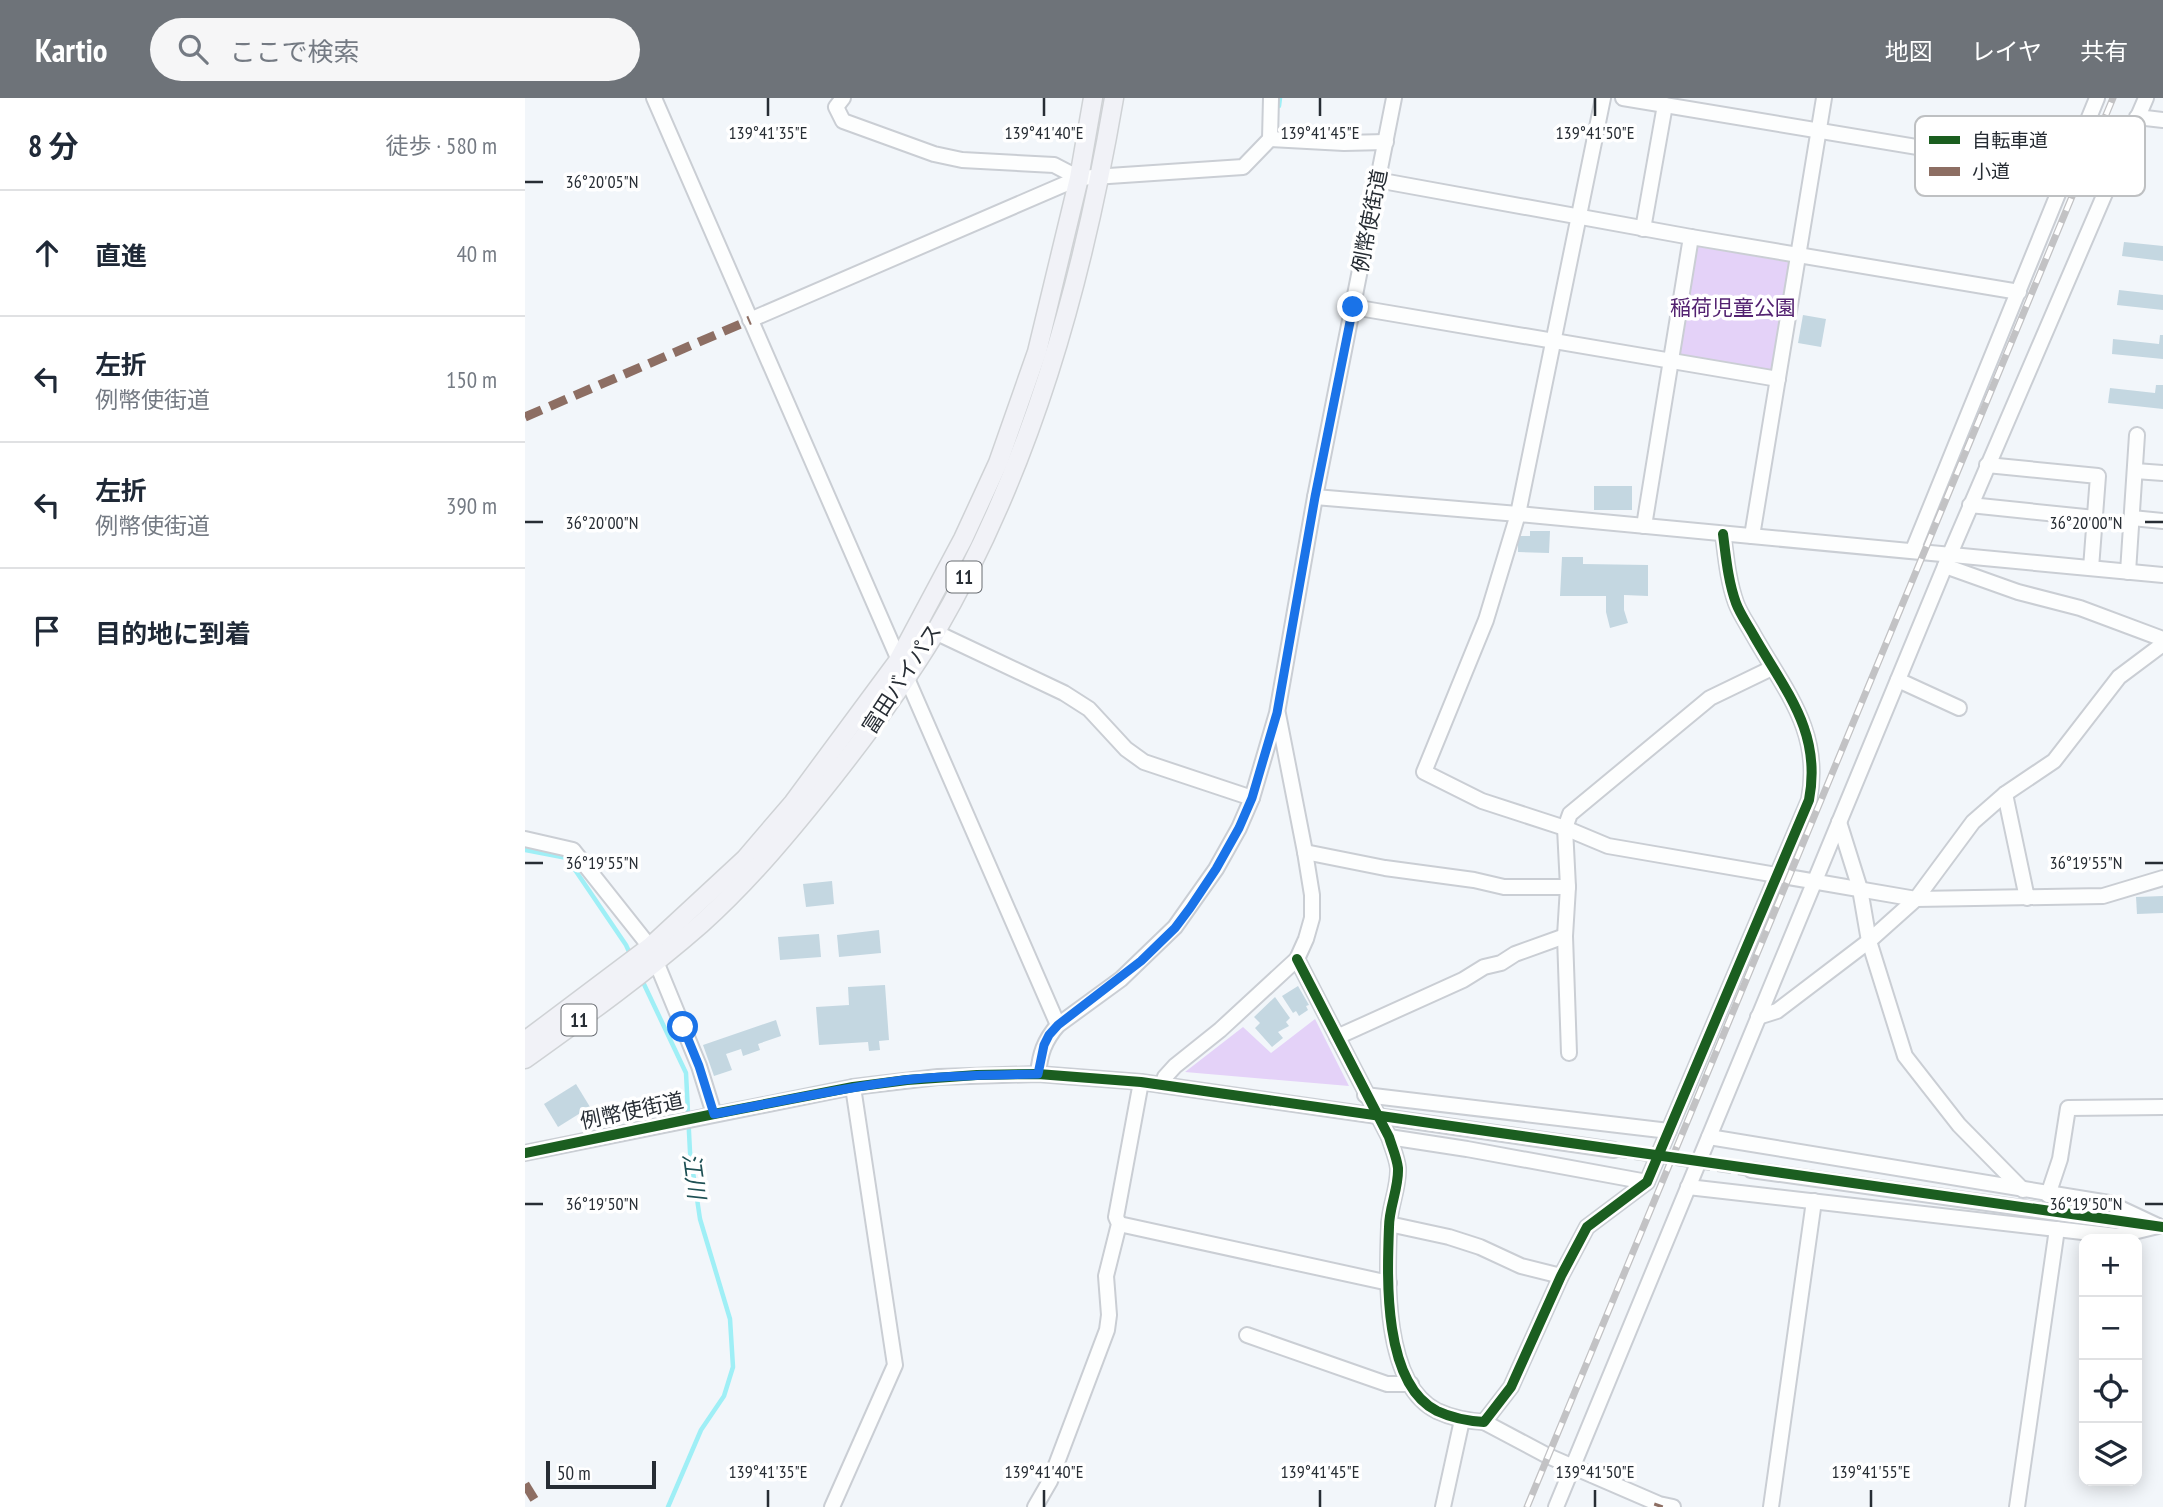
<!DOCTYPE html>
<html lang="ja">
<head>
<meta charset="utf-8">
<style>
  body { margin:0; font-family:"PT Sans Narrow","Noto Sans JP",sans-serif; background:#f6f6f7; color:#1f2937 }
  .controls { position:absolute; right:21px; bottom:21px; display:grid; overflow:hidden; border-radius:14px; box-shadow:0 4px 18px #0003 }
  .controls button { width:63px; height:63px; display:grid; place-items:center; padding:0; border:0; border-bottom:2px solid #e0e1e3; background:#fff; color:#1f2937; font:35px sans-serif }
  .scale { position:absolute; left:21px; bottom:18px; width:110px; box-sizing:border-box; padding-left:7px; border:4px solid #272d34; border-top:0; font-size:19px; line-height:24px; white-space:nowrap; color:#272d34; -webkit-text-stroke:5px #fff; paint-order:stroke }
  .stop { position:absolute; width:21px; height:21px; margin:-16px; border:5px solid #1a73e8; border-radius:50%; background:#fff }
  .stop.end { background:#1a73e8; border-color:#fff; box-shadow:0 2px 7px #0008 }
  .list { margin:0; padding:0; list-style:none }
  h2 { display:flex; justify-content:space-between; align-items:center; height:91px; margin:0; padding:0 28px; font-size:30px }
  h2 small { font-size:23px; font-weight:400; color:#747a83 }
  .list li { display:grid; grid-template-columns:46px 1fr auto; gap:21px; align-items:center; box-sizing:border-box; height:126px; padding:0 28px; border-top:2px solid #e0e1e3 }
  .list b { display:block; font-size:26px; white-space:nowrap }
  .list p { margin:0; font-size:23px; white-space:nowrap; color:#747a83 }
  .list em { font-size:23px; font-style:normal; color:#747a83 }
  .icon { flex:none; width:38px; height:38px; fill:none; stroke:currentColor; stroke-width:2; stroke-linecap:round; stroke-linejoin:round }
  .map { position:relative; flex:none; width:1638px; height:1409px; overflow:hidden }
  header { display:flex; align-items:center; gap:42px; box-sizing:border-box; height:98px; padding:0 35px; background:#6e7379; color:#fff }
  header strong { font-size:33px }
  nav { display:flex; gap:38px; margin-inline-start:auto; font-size:24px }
  .search { width:490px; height:63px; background:#f6f6f7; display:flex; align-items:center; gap:18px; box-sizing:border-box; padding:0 24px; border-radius:38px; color:#747a83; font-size:26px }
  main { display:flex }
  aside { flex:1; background:#fff }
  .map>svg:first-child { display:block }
  .green { fill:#e4d2f8 }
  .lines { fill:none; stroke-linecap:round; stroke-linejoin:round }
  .stream { stroke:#9feff6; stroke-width:4.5 }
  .building { fill:#c4d7e1 }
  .minor-tunnel { stroke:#c9ced2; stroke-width:14; stroke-dasharray:14 7; stroke-linecap:butt }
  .minor-casing { stroke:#caced4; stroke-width:18 }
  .major-casing { stroke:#cfd2d5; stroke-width:21 }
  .minor { stroke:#fdfefe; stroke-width:14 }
  .major { stroke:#f1f2f7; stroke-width:18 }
  .rail-casing { stroke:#c2c2c4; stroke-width:7 }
  .rail { stroke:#fff; stroke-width:4.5; stroke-dasharray:13; stroke-linecap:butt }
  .quiet { stroke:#8d6e63; stroke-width:9; stroke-dasharray:18 9; stroke-linecap:butt }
  .cycleway-casing { stroke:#fff; stroke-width:15 }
  .cycleway { stroke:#1b5e20; stroke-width:10 }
  .route { stroke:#1a73e8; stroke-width:9 }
  .ticks { fill:none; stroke:#272d34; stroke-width:2.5 }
  .labels { text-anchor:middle; stroke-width:7; stroke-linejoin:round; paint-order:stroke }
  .shield { fill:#fff; stroke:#686c71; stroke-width:2 }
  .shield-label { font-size:19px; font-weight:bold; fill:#272d34 }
  .street-label { font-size:21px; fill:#272d34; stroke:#fff }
  .park-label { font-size:21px; fill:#532271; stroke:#fff }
  .water-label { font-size:23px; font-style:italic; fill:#1e5054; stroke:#fff }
  .key { fill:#fff; stroke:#bec0c2; stroke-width:2 }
  .key-label { font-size:19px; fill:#272d34 }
  .ticks-label { font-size:18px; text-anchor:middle; fill:#272d34; stroke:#fff; stroke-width:7; stroke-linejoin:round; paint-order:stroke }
</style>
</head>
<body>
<header>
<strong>Kartio</strong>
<div class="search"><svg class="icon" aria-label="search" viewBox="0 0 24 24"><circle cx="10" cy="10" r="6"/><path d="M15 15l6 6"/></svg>ここで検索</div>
<nav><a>地図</a><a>レイヤ</a><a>共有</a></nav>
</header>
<main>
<aside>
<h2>8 分<small>徒歩 · 580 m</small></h2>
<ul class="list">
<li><svg class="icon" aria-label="ahead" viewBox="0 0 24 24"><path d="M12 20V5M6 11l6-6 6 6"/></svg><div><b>直進</b></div><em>40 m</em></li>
<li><svg class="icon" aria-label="left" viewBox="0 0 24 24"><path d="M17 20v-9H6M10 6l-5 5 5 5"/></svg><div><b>左折</b><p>例幣使街道</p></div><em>150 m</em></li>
<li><svg class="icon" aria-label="left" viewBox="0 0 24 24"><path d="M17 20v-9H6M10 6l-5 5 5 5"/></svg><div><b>左折</b><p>例幣使街道</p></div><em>390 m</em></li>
<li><svg class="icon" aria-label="arrive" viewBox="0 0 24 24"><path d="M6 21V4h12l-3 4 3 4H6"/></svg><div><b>目的地に到着</b></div></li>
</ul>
</aside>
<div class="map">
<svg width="1638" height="1409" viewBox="0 0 1638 1409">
  <rect width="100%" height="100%" fill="#f2f6fa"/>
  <!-- green -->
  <g class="green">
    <path d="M1169 148 1264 164 1246 272 1151 256Z"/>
    <path d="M790 921 824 988 660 974 718 929 746 955Z"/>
  </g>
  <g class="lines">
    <!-- stream -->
    <g class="stream">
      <path d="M754 8 755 0"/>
      <path d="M0 752 42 760 101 847 106 858"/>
      <path d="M117 882 161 975 165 1054 175 1121 205 1221 208 1269 199 1298 176 1332 143 1409"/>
    </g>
  </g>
  <!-- building -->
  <g class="building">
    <path d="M1599 144 1638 148V163L1597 158Z"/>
    <path d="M1594 192 1638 197V212L1592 207Z"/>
    <path d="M1278 217 1301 221 1296 249 1273 245Z"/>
    <path d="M1635 237H1638V261L1587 256 1588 241 1634 246Z"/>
    <path d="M1631 287H1638V311L1583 305 1585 290 1630 295Z"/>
    <rect x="1069" y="388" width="38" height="24"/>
    <path d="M1005 433H1025L1024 455 993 454V438H1005Z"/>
    <path d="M1037 459H1058V466L1123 467V498L1099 497V512L1103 525 1085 530 1081 514V498H1035Z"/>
    <path d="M307 783 309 806 281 809 278 786Z"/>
    <path d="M1638 798V815L1612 816 1611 799Z"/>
    <path d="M354 832 356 855 314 859 312 837Z"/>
    <path d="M294 836 296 859 255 862 253 839Z"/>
    <path d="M360 887 364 942 354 943 355 952 344 953 343 944 294 947 291 909 324 907 323 889Z"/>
    <path d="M773 888 784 907 781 908 783 912 774 918 771 913 768 915 757 898Z"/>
    <path d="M750 899 765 920 761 924 764 928 753 934 758 940 747 949 730 930 735 925 729 919Z"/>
    <path d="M251 922 256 938 233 946 235 952 218 958 216 951 201 956 207 972 189 978 178 947Z"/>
    <path d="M51 986 65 1009 33 1029 19 1006Z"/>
  </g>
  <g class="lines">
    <!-- minor-tunnel -->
    <path class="minor-tunnel" d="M1089 1052 1226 1072"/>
    <defs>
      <g id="minor">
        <path d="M129 0 533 927"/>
        <path d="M318 0 311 9 318 23 409 56 437 62 529 67 554 80"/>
        <path d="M1078 0 993 416 961 522 899 674 957 703 1040 730 1083 748 1391 801 1578 798 1638 780"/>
        <path d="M1098 0 1542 74"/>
        <path d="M1612 19 1638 22"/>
        <path d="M745 41 819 45 861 44"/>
        <path d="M852 82 1166 139 1494 194"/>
        <path d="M1118 131 1140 7"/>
        <path d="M828 209 1253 281"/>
        <path d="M225 222 554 80 718 69 745 41 746 0"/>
        <path d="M1462 367 1573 378 1566 470"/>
        <path d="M1610 373 1638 375"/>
        <path d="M790 399 993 416 1638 477"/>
        <path d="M1445 407 1570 420"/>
        <path d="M1607 420 1638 423"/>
        <path d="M1119 428 1166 139"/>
        <path d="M1227 438 1299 0"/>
        <path d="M1388 452 1572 0"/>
        <path d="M1420 468 1493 494 1555 510 1638 541"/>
        <path d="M1603 474 1612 337"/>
        <path d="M410 534 539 595 564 611 601 651 619 664 727 700"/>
        <path d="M1373 582 1434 610"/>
        <path d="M1480 696 1502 800"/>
        <path d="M1314 724 1335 791 1344 843 1380 958 1434 1027 1498 1092"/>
        <path d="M0 741 48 752 125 849 174 968 189 1016"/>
        <path d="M780 754 860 770 949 782 979 789H1043L1040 730 1045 716 1185 600 1247 570"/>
        <path d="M1043 789 1040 838 1044 955"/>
        <path d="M772 861 864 1039C867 1049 872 1060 873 1070 874 1090 864 1109 864 1129 862 1181 858 1286 912 1313 927 1320 943 1323 959 1324L986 1289 1036 1178 1062 1129 1122 1084 1284 702C1297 634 1261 594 1229 538 1223 527 1215 516 1211 505 1203 483 1201 459 1198 436"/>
        <path d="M1233 919 1252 913 1344 843 1391 801 1448 724 1480 696 1529 663 1594 579 1638 546"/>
        <path d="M812 939 938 882 959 869 976 865 990 856 1040 838"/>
        <path d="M513 976C515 956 519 943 533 927L596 881 650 829 691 771 714 730 727 700 752 615 790 399 869 0"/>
        <path d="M637 987 640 979 650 968 695 932 772 861 781 841 787 820V797L780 754 753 616"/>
        <path d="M840 997 1144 1033"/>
        <path d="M864 1039 942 1051 1122 1084"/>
        <path d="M1184 1039 1584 1105 1633 1128"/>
        <path d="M0 1055 328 989 413 979 513 976 616 984 1089 1052"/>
        <path d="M1226 1072 1619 1127"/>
        <path d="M1163 1089 1592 1138 1633 1128"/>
        <path d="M1523 1097 1535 1061 1543 1010 1638 1009"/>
        <path d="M594 1126 864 1185"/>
        <path d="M864 1126 924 1139 955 1149 996 1168 1036 1178"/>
        <path d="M722 1237 862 1286H886"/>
        <path d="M959 1324 1023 1358 1134 1406 1148 1409"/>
        <path d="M307 1409 370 1267 328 989"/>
        <path d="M510 1409 525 1383 582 1232 584 1217 581 1178 594 1126 591 1119 616 984"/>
        <path d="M918 1409 937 1322"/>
        <path d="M1031 1409 1425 456 1621 0"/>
        <path d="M1246 1409 1289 1103"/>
        <path d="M1492 1409 1532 1131"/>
      </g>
      <g id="major">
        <path d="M0 943 125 849 220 761 268 705 373 563 438 441 473 365 512 254 554 80 568 0"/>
        <path d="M0 961C60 918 120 875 176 826 225 782 268 730 309 678 345 632 380 585 410 535 506 370 557 187 589 0"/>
      </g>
    </defs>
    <!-- minor casing -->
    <use href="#minor" class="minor-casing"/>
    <!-- major casing -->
    <use href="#major" class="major-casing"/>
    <!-- minor -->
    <use href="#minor" class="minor"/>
    <!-- major -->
    <use href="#major" class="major"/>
    <defs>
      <path id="rail" d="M1002 1409 1588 0"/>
    </defs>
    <!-- rail casing -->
    <use href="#rail" class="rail-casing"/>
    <!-- rail -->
    <use href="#rail" class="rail"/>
    <!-- quiet -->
    <g class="quiet">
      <path d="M0 319 225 222"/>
      <path d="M0 1386 14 1409"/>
      <path d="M1133 1409 1134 1406"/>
    </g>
    <defs>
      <g id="cycleway">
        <path d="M772 861 864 1039C867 1049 872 1060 873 1070 874 1090 864 1109 864 1129 862 1181 858 1286 912 1313 927 1320 943 1323 959 1324L986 1289 1036 1178 1062 1129 1122 1084 1284 702C1297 634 1261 594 1229 538 1223 527 1215 516 1211 505 1203 483 1201 459 1198 436"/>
        <path d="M0 1055 189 1016 328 989 382 982 452 977 513 976 616 984 1638 1129"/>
      </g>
    </defs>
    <!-- cycleway casing -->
    <use href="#cycleway" class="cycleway-casing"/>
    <!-- cycleway -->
    <use href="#cycleway" class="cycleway"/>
  </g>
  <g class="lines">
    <!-- route -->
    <path class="route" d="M158 929 174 968 189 1016C252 1004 316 990 379 982 424 977 469 977 513 976L519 947 524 937 533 927 616 863 650 830 665 810 691 771 714 730 727 700 752 615 790 399 828 209"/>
  </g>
  <!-- ticks -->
  <path class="ticks" d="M243 0V18M519 0V18M795 0V18M1070 0V18M0 84H18M0 424H18M1620 424H1638M0 765H18M1620 765H1638M0 1106H18M1620 1106H1638M243 1392V1409M519 1392V1409M795 1392V1409M1070 1392V1409M1346 1392V1409"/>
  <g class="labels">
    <!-- shield labels -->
    <g class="shield">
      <rect x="421.5" y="463.5" width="35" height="31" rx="5"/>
      <rect x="36.5" y="906.5" width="35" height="31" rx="5"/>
    </g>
    <g class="shield-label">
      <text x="439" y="486">11</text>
      <text x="54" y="929">11</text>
    </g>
    <!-- street labels -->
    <g class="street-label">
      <text transform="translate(845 123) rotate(-79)" y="7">例幣使街道</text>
      <text transform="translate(377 581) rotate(-57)" y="7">富田バイパス</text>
      <text transform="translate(107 1013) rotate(-12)" y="7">例幣使街道</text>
    </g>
    <!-- park labels -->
    <g class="park-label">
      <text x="1208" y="217">稲荷児童公園</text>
    </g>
    <!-- water labels -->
    <g class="water-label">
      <text transform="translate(169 1078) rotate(82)" y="8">江川</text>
    </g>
  </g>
  <!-- legend -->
  <rect x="1390" y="18" width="230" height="80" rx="10" class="key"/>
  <rect x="1404" y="38" width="31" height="8" fill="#1b5e20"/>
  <rect x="1404" y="69" width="31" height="9" fill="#8d6e63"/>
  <g class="key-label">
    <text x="1447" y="49">自転車道</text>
    <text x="1447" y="80">小道</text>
  </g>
  <g class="ticks-label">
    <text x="243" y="41">139°41'35"E</text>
    <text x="519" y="41">139°41'40"E</text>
    <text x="795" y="41">139°41'45"E</text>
    <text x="1070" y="41">139°41'50"E</text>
    <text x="77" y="90">36°20'05"N</text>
    <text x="77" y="431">36°20'00"N</text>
    <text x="1561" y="431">36°20'00"N</text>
    <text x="77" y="771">36°19'55"N</text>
    <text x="1561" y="771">36°19'55"N</text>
    <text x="77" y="1112">36°19'50"N</text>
    <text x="1561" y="1112">36°19'50"N</text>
    <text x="243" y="1380">139°41'35"E</text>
    <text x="519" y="1380">139°41'40"E</text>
    <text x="795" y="1380">139°41'45"E</text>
    <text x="1070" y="1380">139°41'50"E</text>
    <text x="1346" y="1380">139°41'55"E</text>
  </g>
</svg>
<div class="controls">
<button>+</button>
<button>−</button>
<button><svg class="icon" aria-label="locate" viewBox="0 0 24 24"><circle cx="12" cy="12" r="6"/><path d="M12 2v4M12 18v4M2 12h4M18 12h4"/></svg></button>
<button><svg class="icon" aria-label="layers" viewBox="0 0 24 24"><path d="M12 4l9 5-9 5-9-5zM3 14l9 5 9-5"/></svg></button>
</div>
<div class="scale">50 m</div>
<div class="stop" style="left:158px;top:929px"></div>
<div class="stop end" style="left:828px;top:209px"></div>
</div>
</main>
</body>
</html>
